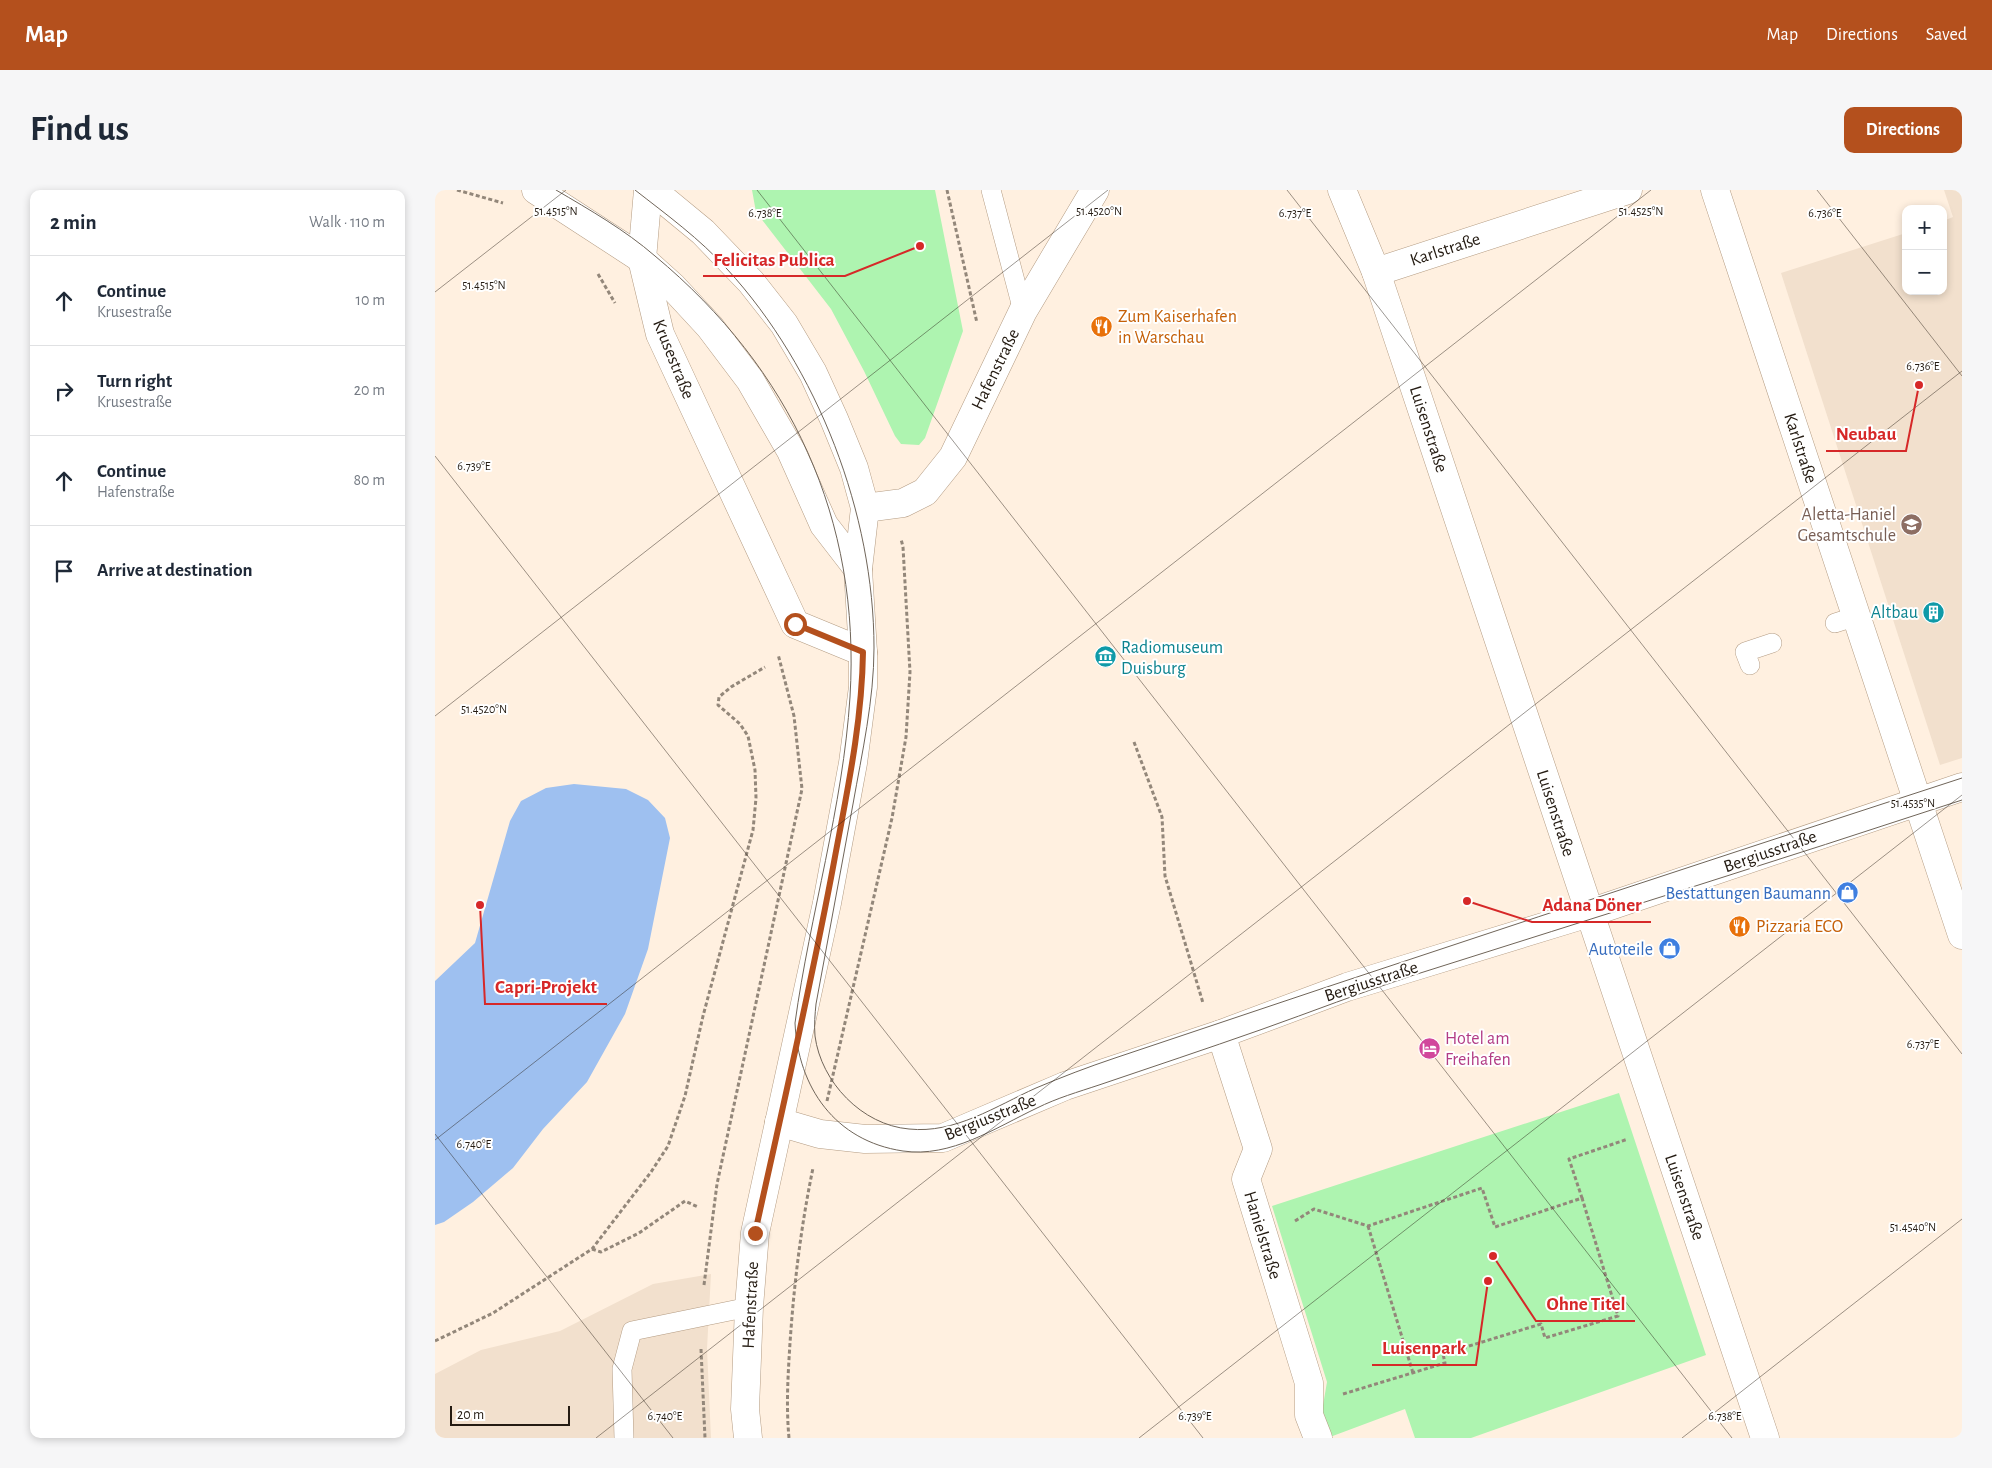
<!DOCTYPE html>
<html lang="en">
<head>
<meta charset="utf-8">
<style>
  body { margin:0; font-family:"Alegreya Sans",sans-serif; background:#f6f6f7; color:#1f2937 }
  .controls { position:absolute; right:15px; top:15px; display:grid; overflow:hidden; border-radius:10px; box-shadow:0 2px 8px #0003 }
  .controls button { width:45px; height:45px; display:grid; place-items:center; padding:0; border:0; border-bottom:1px solid #e0e1e3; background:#fff; color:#1f2937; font:25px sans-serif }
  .scale { position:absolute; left:15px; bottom:12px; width:120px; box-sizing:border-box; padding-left:5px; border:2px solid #241b12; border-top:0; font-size:14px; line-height:18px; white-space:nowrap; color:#241b12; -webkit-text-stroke:4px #fff; paint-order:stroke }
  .stop { position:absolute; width:15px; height:15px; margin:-11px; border:4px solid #b4501d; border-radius:50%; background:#fff }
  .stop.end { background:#b4501d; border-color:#fff; box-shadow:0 1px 5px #0008 }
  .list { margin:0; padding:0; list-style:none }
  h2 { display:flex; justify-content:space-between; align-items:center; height:65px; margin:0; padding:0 20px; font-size:21px }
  h2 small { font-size:16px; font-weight:400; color:#747a83 }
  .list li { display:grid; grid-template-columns:32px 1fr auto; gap:15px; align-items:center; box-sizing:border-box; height:90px; padding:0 20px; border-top:1px solid #e0e1e3 }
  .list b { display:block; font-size:19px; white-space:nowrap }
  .list p { margin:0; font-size:16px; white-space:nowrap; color:#747a83 }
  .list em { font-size:16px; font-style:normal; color:#747a83 }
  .icon { flex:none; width:28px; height:28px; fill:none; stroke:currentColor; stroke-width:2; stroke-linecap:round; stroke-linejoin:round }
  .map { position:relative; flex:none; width:1527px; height:1248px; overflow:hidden; border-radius:10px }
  header { display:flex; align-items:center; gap:30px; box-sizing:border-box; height:70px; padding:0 25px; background:#b4501d; color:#fff }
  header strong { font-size:24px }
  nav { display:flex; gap:28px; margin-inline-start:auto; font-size:18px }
  .intro { display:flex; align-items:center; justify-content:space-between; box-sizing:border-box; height:120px; padding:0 30px }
  h1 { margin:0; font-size:35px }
  .button { padding:12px 22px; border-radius:10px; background:#b4501d; color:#fff; font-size:18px; font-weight:700 }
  main { display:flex; gap:30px; padding:0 30px }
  aside { flex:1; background:#fff; border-radius:10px; box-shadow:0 2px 8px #0003 }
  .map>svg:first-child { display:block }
  .built { fill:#f2e0cd }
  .green { fill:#aef4b0 }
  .water { fill:#9ec0f0 }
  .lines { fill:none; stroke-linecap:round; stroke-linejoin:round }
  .service-casing { stroke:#b49c83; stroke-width:20 }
  .minor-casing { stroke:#b49c83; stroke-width:29 }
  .tertiary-casing { stroke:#b49c83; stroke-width:29 }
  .primary-casing { stroke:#b49c83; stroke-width:29 }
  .path { stroke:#93877a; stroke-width:3; stroke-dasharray:4 2.5; stroke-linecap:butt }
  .service { stroke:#fff; stroke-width:19 }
  .minor { stroke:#fff; stroke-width:28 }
  .tertiary { stroke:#fff; stroke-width:28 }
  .primary { stroke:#fff; stroke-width:28 }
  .tram { stroke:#706559; stroke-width:1 }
  .route { stroke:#b4501d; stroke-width:6 }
  .ticks { fill:none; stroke:#241b12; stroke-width:1; stroke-opacity:0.45 }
  .labels { text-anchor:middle; stroke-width:4; stroke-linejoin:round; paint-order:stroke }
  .street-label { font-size:18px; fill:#241b12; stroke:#fff }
  .food-label { font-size:18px; fill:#c56008; stroke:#fff; text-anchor:start }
  .education-label { font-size:18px; fill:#785e54; stroke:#fff; text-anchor:end }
  .culture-label { font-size:18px; fill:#0d838f; stroke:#fff; text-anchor:end }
  .shop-label { font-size:18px; fill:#366cbe; stroke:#fff; text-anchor:end }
  .hotel-label { font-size:18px; fill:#b23c85; stroke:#fff; text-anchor:start }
  .ticks-label { font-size:12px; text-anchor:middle; fill:#241b12; stroke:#fff; stroke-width:4; stroke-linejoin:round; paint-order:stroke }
  .leader { fill:none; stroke:#d62828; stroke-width:2 }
  .callout-dot { fill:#d62828; stroke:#fff; stroke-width:2 }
  .callout-label { font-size:19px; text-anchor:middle; font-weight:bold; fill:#d62828; stroke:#fff; stroke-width:4; stroke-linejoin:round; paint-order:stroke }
</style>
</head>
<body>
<header>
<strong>Map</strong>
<nav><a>Map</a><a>Directions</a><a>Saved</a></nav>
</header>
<div class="intro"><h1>Find us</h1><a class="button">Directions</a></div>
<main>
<aside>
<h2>2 min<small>Walk · 110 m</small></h2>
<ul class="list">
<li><svg class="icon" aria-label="ahead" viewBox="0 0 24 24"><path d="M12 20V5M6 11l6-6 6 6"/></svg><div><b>Continue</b><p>Krusestraße</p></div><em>10 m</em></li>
<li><svg class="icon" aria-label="right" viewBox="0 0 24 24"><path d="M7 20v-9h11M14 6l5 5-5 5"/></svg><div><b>Turn right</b><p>Krusestraße</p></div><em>20 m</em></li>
<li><svg class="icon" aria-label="ahead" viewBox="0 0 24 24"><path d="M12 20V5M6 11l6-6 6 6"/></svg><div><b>Continue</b><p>Hafenstraße</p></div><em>80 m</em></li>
<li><svg class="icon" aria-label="arrive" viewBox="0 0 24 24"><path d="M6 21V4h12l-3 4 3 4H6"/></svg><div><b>Arrive at destination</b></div></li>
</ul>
</aside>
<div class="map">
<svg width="1527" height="1248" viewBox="0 0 1527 1248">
  <rect width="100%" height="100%" fill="#fff0e0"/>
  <!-- built -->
  <g class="built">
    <path d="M1509 0H1527V568L1505 575 1346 83 1471 43V101H1508V31L1518 27Z"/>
    <path d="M276 1084 272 1159 276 1248H0V1184L46 1160 125 1141 218 1094Z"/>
  </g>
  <!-- green -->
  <g class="green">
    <path d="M317 0H500L528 141 490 248 484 255 466 254 460 246 429 181 396 119 321 22Z"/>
    <path d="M1184 903 1271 1165 1036 1248H980L970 1219 895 1247 886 1227 892 1192 837 1016Z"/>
  </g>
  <!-- water -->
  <path class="water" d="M139 594 191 599 213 610 230 628 235 648 213 759 190 824 152 892 108 939 78 978 38 1012 9 1032 0 1035V791L40 753 75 631 86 611 111 598Z"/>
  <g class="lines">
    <defs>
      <g id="service">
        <path d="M556 0 588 121"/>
        <path d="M1400 433 1422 426"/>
        <path d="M1315 475 1310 462 1337 453"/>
        <path d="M189 1248 187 1179 197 1141 314 1117"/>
      </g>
      <g id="minor">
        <path d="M213 0 207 69 225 144 360 434 428 462"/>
        <path d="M907 0 941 82 1330 1248"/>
        <path d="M1280 0 1527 745"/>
        <path d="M941 82 1193 0"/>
        <path d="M430 318 468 313 490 302 518 267 588 121 660 0"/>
        <path d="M786 844 823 959 811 989 874 1193V1225L883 1248"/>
      </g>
      <path id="tertiary" d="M344 932 385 944 430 949 508 948 630 896 786 844 912 797 1154 723 1527 597"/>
      <g id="primary">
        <path d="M101 0 207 69 238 97 275 137 315 190 356 261 389 335 423 379"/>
        <path d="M217 0 268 42 316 92 349 134 378 183 399 229 419 278 430 318 423 379 428 462V497L418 573 392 713 320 1043 314 1117 310 1219 313 1248"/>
      </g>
    </defs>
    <!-- service casing -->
    <use href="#service" class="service-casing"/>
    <!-- minor casing -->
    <use href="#minor" class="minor-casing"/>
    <!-- tertiary casing -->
    <use href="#tertiary" class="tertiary-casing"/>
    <!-- primary casing -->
    <use href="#primary" class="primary-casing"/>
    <!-- path -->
    <g class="path">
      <path d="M22 0 68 13"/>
      <path d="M512 0 542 133"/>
      <path d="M163 84 180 113"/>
      <path d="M699 552 727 627 730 686 768 813"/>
      <path d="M392 911 457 628 471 547 475 482 468 357 466 349"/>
      <path d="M860 1031 879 1019 933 1036 1047 998 1060 1037 1147 1008 1134 969 1193 949"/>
      <path d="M933 1036 978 1183"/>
      <path d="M157 1059 166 1062 204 1043 250 1011 263 1017"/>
      <path d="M269 1095 282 994 367 599 359 526 343 464"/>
      <path d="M0 1151 58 1123 157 1059 216 982 233 956 250 906 268 826 318 640 321 608 320 580 313 546 305 534 283 515 284 507 296 497 330 477"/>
      <path d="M266 1159 270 1248"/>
      <path d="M908 1204 1010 1173 1008 1164 1106 1134 1110 1148 1183 1126 1147 1008"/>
      <path d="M354 1248C351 1216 353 1185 355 1153 359 1094 366 1036 378 978"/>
    </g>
    <!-- service -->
    <use href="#service" class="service"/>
    <!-- minor -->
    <use href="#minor" class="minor"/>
    <!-- tertiary -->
    <use href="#tertiary" class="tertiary"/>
    <!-- primary -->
    <use href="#primary" class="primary"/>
    <!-- tram -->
    <g class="tram">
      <path d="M121 0C155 20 190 40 220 66 356 179 426 329 415 507 408 617 375 724 360 833 363 897 400 951 468 961 516 968 560 938 602 918 622 908 643 902 664 895 717 877 771 859 825 840 876 822 927 802 979 785 1162 727 1345 670 1527 610"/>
      <path d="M200 0C232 25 265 49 292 79 383 178 439 324 439 458 439 510 427 563 418 614 406 681 393 747 381 814 380 824 379 835 380 846 386 892 427 935 474 939 520 944 561 916 601 898 627 887 653 877 680 868 962 773 1244 680 1527 588"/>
    </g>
  </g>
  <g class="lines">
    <!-- route -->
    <path class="route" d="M320 1043C347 920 376 796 399 672 412 602 427 533 428 462L360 434"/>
  </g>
  <!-- ticks -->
  <path class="ticks" d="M322 0 1297 1248M852 0 1527 864M1382 0 1527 186M0 102 131 0M0 266 768 1248M0 526 673 0M0 944 238 1248M0 950 1216 0M161 1248 1527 181M704 1248 1527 605M1247 1248 1527 1029"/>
  <!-- icons -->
  <defs>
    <symbol id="restaurant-disc" viewBox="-11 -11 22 22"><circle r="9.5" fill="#e8710a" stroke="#fff"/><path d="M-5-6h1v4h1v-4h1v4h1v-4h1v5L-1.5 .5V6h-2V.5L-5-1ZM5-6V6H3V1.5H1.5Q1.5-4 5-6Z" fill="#fff"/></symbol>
    <symbol id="school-disc" viewBox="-11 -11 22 22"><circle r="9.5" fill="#8d6e63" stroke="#fff"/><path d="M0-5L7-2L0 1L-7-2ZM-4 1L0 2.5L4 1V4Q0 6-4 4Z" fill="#fff"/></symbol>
    <symbol id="building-disc" viewBox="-11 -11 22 22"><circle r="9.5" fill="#0f9aa8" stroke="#fff"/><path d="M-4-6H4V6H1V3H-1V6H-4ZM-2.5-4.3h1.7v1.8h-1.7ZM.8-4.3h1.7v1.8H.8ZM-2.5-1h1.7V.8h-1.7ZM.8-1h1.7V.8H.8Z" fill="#fff"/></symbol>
    <symbol id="museum-disc" viewBox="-11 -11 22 22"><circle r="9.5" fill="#0f9aa8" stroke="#fff"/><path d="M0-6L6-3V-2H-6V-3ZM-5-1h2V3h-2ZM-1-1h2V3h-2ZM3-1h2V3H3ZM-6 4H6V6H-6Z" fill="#fff"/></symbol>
    <symbol id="shop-disc" viewBox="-11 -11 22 22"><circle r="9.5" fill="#3f7fe0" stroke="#fff"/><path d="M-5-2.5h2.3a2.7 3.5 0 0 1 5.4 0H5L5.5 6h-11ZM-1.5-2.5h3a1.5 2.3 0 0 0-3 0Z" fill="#fff"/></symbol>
    <symbol id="hotel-disc" viewBox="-11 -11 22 22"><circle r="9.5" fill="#d1479c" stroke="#fff"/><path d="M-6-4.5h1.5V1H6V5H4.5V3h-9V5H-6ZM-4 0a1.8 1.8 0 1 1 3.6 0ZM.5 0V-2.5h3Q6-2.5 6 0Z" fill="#fff"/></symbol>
  </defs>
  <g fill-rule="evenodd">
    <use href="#restaurant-disc" x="654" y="124" width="25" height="25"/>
    <use href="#school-disc" x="1464" y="322" width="25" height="25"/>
    <use href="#building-disc" x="1486" y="410" width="25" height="25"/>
    <use href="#museum-disc" x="658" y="454" width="25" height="25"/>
    <use href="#shop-disc" x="1400" y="690" width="25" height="25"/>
    <use href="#restaurant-disc" x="1292" y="724" width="25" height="25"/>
    <use href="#shop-disc" x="1222" y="746" width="25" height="25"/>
    <use href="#hotel-disc" x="982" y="846" width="25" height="25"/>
  </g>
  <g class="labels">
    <!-- street labels -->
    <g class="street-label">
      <text transform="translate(1010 59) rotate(-18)" y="6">Karlstraße</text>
      <text transform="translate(239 169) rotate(68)" y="6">Krusestraße</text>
      <text transform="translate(560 179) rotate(-64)" y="6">Hafenstraße</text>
      <text transform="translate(994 239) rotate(72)" y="6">Luisenstraße</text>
      <text transform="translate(1366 258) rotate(72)" y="6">Karlstraße</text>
      <text transform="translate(1121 623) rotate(72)" y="6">Luisenstraße</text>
      <text transform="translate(1335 661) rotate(-19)" y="6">Bergiusstraße</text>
      <text transform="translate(936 791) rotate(-18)" y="6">Bergiusstraße</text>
      <text transform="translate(555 927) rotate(-22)" y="6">Bergiusstraße</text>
      <text transform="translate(1250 1007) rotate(71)" y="6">Luisenstraße</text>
      <text transform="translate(828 1045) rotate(73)" y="6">Hanielstraße</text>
      <text transform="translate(315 1115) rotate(-87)" y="6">Hafenstraße</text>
    </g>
    <!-- food labels -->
    <g class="food-label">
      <text x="683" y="132">Zum Kaiserhafen<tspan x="683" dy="21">in Warschau</tspan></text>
      <text x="1321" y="742">Pizzaria ECO</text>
    </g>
    <!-- education labels -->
    <g class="education-label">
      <text x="1461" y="330">Aletta-Haniel<tspan x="1461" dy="21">Gesamtschule</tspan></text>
    </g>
    <!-- culture labels -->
    <g class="culture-label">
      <text x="1483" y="428">Altbau</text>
      <text x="686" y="463" text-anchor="start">Radiomuseum<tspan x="686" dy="21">Duisburg</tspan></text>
    </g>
    <!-- shop labels -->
    <g class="shop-label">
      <text x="1396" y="709">Bestattungen Baumann</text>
      <text x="1218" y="765">Autoteile</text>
    </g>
    <!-- hotel labels -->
    <g class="hotel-label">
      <text x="1010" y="854">Hotel am<tspan x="1010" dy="21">Freihafen</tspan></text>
    </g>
  </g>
  <g class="ticks-label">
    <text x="121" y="25">51.4515°N</text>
    <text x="664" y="25">51.4520°N</text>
    <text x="1206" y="25">51.4525°N</text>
    <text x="330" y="27">6.738°E</text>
    <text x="860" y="27">6.737°E</text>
    <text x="1390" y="27">6.736°E</text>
    <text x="49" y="99">51.4515°N</text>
    <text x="1488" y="180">6.736°E</text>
    <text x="39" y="280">6.739°E</text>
    <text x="49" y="523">51.4520°N</text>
    <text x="1478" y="617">51.4535°N</text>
    <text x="1488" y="858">6.737°E</text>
    <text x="39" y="958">6.740°E</text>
    <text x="1478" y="1041">51.4540°N</text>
    <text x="230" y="1230">6.740°E</text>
    <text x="760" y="1230">6.739°E</text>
    <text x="1290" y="1230">6.738°E</text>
  </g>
  <!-- callouts -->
  <path class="leader" d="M485 56L410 86H268M1484 195L1471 261H1391M1032 711L1097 732H1216M45 715L50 814H172M1058 1066L1101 1131H1200M1053 1091L1041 1175H937"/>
  <g class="callout-dot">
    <circle cx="485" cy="56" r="5"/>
    <circle cx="1484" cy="195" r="5"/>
    <circle cx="1032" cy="711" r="5"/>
    <circle cx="45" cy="715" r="5"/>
    <circle cx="1058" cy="1066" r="5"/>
    <circle cx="1053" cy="1091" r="5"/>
  </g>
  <g class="callout-label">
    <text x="339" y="76">Felicitas Publica</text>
    <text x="1431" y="250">Neubau</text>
    <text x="1157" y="721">Adana Döner</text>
    <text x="111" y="803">Capri-Projekt</text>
    <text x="1151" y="1120">Ohne Titel</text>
    <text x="989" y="1164">Luisenpark</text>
  </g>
</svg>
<div class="controls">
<button>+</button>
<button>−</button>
</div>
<div class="scale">20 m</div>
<div class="stop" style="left:360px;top:434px"></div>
<div class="stop end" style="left:320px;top:1043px"></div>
</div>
</main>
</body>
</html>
